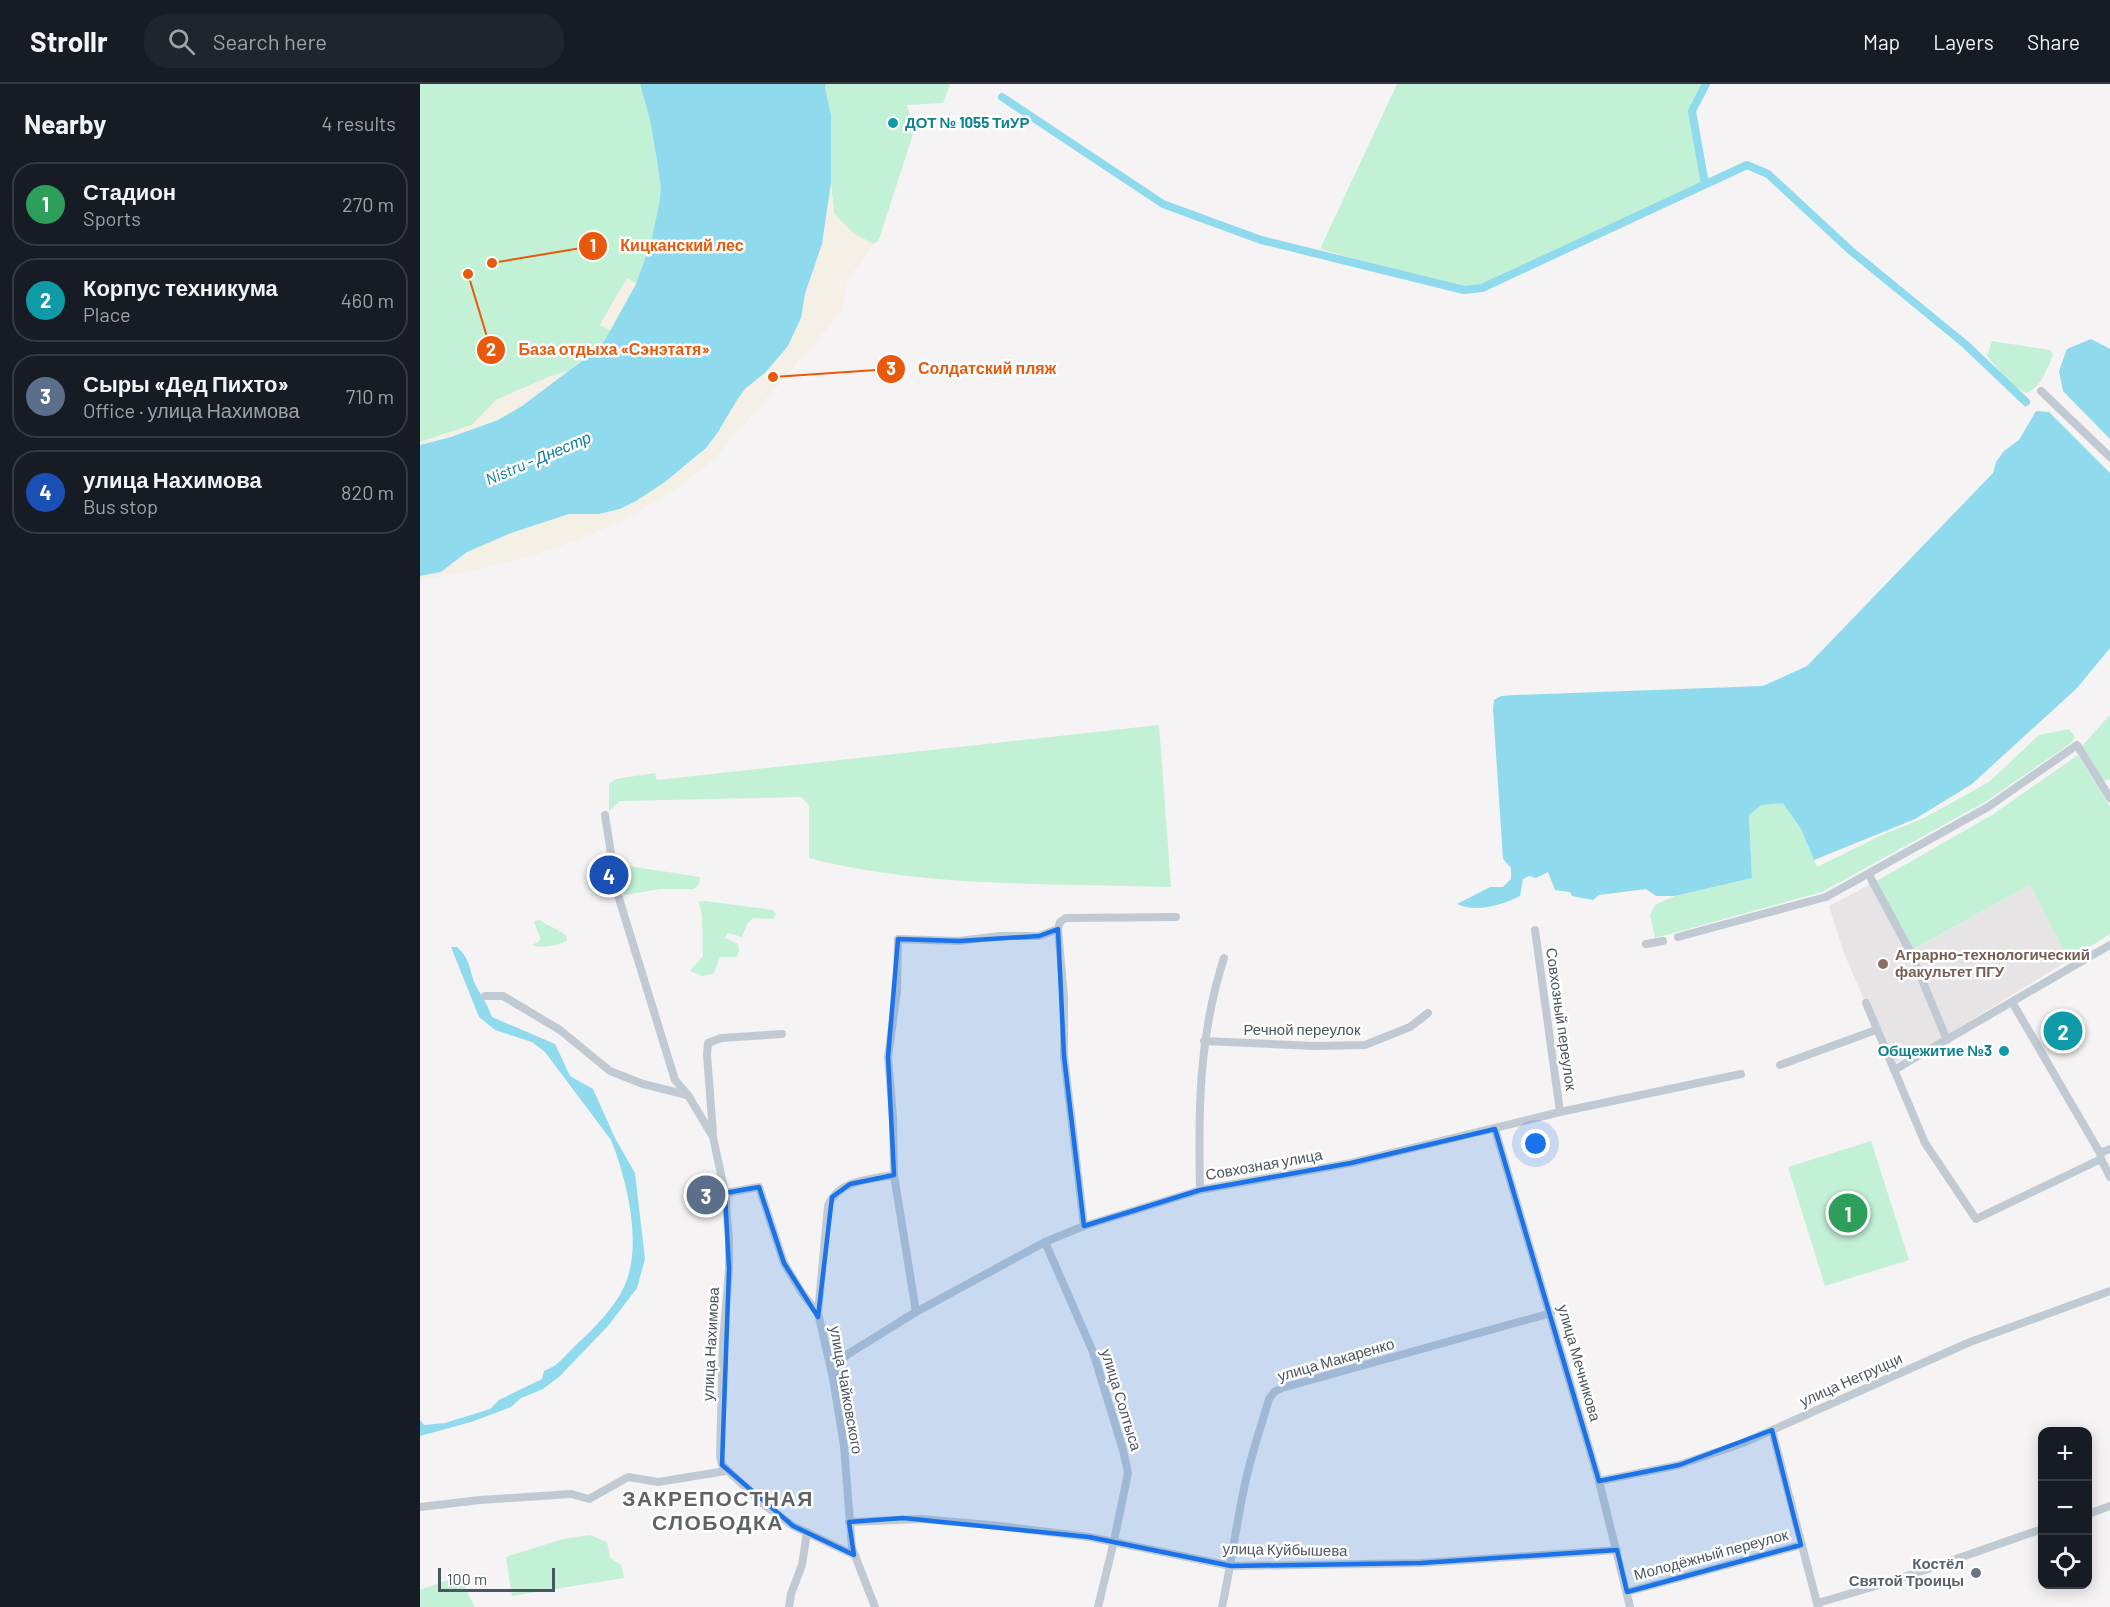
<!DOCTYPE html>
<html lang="en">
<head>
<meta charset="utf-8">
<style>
  body { margin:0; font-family:Barlow,sans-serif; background:#20242c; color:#f1f3f6 }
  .controls { position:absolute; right:18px; bottom:18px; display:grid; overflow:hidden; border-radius:12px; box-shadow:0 3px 15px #0003 }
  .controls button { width:54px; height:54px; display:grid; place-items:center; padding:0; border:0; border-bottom:2px solid #363941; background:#171b24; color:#f1f3f6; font:30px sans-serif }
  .scale { position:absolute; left:18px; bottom:15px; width:117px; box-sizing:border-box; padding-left:6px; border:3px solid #4a5661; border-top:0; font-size:16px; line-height:21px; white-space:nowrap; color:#4a5661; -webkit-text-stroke:4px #fff; paint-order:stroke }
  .you { position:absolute; left:1116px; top:1060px; width:21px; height:21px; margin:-15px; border:4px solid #fff; border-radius:50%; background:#1a73e8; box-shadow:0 0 0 9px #1a73e833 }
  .badge { display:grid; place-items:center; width:39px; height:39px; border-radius:50%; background:#8c9099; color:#fff; font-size:20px; font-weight:700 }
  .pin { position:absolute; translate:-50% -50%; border:3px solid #fff; box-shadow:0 2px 6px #0006 }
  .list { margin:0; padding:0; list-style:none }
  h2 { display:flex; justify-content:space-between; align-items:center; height:78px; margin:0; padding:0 24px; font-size:26px }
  h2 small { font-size:20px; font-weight:400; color:#9ea1a6 }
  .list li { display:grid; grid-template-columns:39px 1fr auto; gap:18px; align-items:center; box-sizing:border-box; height:84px; margin:0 12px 12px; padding:0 12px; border:2px solid #363941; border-radius:24px }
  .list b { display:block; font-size:22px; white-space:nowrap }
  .list p { margin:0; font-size:20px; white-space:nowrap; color:#9ea1a6 }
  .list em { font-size:20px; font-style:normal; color:#9ea1a6 }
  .icon { flex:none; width:33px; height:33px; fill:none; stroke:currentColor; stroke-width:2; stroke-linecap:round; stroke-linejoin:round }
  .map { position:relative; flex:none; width:1690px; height:1523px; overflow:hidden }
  header { display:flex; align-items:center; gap:36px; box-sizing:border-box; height:84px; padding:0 30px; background:#171b24; border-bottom:2px solid #363941 }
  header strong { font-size:28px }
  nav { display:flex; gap:33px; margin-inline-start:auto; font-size:21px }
  .search { width:420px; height:54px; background:#20242c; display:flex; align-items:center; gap:15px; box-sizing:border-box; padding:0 21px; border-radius:24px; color:#9ea1a6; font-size:22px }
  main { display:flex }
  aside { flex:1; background:#171b24 }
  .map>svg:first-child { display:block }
  .education { fill:#e6e4e5 }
  .green { fill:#c3f1d5 }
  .sand { fill:#f5f0e5 }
  .water { fill:#90daee }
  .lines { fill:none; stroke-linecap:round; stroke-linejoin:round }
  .canal { stroke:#90daee; stroke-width:8 }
  .minor { stroke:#c1cad2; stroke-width:8 }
  .marked { fill:#1a73e8; fill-opacity:0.2; stroke:#1a73e8; stroke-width:4.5; stroke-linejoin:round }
  .culture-dot { fill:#0f9aa8; stroke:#fff; stroke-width:2 }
  .education-dot { fill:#8d6e63; stroke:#fff; stroke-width:2 }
  .worship-dot { fill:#6b7280; stroke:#fff; stroke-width:2 }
  .labels { text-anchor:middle; stroke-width:5; stroke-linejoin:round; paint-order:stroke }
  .culture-label { font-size:15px; font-weight:bold; fill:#0d838f; stroke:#fff; text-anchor:start }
  .education-label { font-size:15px; font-weight:bold; fill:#785e54; stroke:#fff; text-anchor:start }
  .street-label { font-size:15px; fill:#4a5661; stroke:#fff }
  .worship-label { font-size:15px; font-weight:bold; fill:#5b616d; stroke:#fff; text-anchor:end }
  .water-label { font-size:16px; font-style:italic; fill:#0c7c9b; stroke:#fff }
  .district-label { font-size:21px; font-weight:bold; letter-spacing:1.5px; fill:#5f6368; stroke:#fff }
  .leader { fill:none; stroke:#e8590c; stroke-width:2 }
  .callout-dot { fill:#e8590c; stroke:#fff; stroke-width:2 }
  .mark-label { font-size:18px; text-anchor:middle; font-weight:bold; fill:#fff }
  .callout-label { font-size:16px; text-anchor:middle; font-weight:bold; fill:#e8590c; stroke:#fff; stroke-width:5; stroke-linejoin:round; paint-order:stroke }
</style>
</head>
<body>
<header>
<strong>Strollr</strong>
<div class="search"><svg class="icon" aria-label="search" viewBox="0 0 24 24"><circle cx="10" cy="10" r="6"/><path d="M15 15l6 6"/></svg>Search here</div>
<nav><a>Map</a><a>Layers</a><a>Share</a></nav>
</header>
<main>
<aside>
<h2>Nearby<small>4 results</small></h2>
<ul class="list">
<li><span class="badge" style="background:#2e9e5b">1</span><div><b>Стадион</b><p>Sports</p></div><em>270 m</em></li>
<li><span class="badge" style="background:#0f9aa8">2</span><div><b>Корпус техникума</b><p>Place</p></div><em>460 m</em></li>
<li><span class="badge" style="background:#5c6f8a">3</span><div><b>Сыры «Дед Пихто»</b><p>Office · улица Нахимова</p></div><em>710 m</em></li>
<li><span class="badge" style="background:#1a4fb4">4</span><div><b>улица Нахимова</b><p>Bus stop</p></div><em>820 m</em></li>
</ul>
</aside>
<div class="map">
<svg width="1690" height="1523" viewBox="0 0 1690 1523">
  <rect width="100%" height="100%" fill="#f5f3f3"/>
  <!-- education -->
  <path class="education" d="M1453 799 1491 867 1610 801 1649 876 1525 952 1472 981 1424 869 1409 822Z"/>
  <!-- green -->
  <g class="green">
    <path d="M0 0H220C230 34 240 70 241 106 241 138 227 171 216 200L207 194 180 241 191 247 185 256 148 287 129 293 76 316 52 341 0 358Z"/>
    <path d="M406 0H530L523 19 487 21 494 47 459 155 454 160 434 150 414 130 411 99V31L405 4Z"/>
    <path d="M977 0H1286L1272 27 1285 100 1062 204 1044 206 900 165Z"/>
    <path d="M1572 257 1630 266 1633 271C1627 285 1621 304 1606 309L1591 300 1567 272Z"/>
    <path d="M1690 631V695L1683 697 1661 663Z"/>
    <path d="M739 641 751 803C634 799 502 804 389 774V722L382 713 200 717 189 727V700L196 695 235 689 237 696Z"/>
    <path d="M1649 645 1655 653 1651 659 1565 718 1402 808 1235 854 1230 831 1235 821 1255 812 1332 794 1329 731 1341 721 1363 718 1381 745 1397 783 1462 751 1504 734 1569 698 1619 651Z"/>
    <path d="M1658 671 1690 722V850L1649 876 1610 801 1490 867 1453 799 1572 731Z"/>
    <path d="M202 781 280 793 279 800 274 805H241L204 811 201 805 199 783Z"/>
    <path d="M285 817 353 826 356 830 353 835 333 834 327 840 322 853 308 849 305 854 318 860 319 866 317 873H300L294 889 283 892 270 887 283 872 282 831 279 818Z"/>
    <path d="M120 836C129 843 140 845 147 853V857C138 861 121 865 112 861L121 856 114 838 115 837Z"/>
    <path d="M1451 1057 1489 1176 1405 1202 1368 1083Z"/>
    <path d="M170 1451 187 1458 190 1474 201 1481 204 1494 92 1512 86 1473 143 1455Z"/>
    <path d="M39 1492 55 1523H0V1506Z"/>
  </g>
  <!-- sand -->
  <g class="sand">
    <path d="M411 99 414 130 434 150 454 160 426 198 422 227 295 374C214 446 106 480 0 496V492L21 488 47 468 91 449 149 430 189 429 200 425 216 417 245 398 273 377 298 348 317 316 325 305 346 288 368 262 376 247 390 195 402 160Z"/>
    <path d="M207 194 216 200 191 247 180 241Z"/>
    <path d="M148 287C126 304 104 322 79 335 55 348 26 354 0 361V358L52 341 76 316 129 293Z"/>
  </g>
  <!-- water -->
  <g class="water">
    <path d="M220 0H406L405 4 411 31V99L402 160 385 210 381 234 368 262 346 288 325 305 317 316 298 348 286 364 245 398 216 417 200 425 179 430H149L91 449 47 468 21 488 0 492V361L31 353 78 336 102 322 167 273 185 256 216 200 231 158 239 121 241 105 237 76 230 36Z"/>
    <path d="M1671 255 1690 265V355L1643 307 1639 287 1647 265Z"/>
    <path d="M1616 327 1629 328 1690 389V564L1657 604 1552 700 1495 735 1394 776 1381 745 1363 719 1341 721 1329 731 1332 794 1255 812H1236L1226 805 1179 811 1173 816 1152 812 1150 808 1135 806 1128 788 1116 794 1109 792 1103 795 1100 812C1083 821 1055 829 1037 820L1070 803H1083L1091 795V784L1083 775 1073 625 1074 616 1081 612 1094 611 1343 602 1387 582 1573 389 1576 378 1584 367 1599 356Z"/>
    <path d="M31 863H37C52 877 48 885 56 902 62 913 68 921 72 933L135 960 150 992 173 1005 195 1054 215 1089 225 1175 217 1204 188 1242 140 1292 123 1305 101 1314 91 1323 51 1338 0 1352V1336L4 1341 25 1339 70 1325 79 1316 122 1295 124 1287C140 1281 146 1270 159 1258 174 1245 194 1223 203 1205 224 1164 207 1096 191 1056L125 968 112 958 75 946 59 933Z"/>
  </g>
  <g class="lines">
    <!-- canal -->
    <g class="canal">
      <path d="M582 13 743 120 841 156 1044 206 1062 204 1327 81 1348 90 1430 166 1545 260 1606 318"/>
      <path d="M1285 100 1272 27 1286 0"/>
    </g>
    <!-- minor -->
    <g class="minor">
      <path d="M1621 307 1690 373"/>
      <path d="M185 731 197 808 255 996 268 1011 293 1053 305 1109 309 1155V1185L303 1258 300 1372 302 1381 343 1420 373 1442 434 1471"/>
      <path d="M1449 791 1490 867 1527 956"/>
      <path d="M638 845 644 913V972L664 1142"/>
      <path d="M1115 846 1140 1028"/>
      <path d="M1258 853 1406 813 1568 723 1657 661 1690 714"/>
      <path d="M1226 860 1243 857"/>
      <path d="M65 912H83L140 946 190 987 223 1000 267 1011"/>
      <path d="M1592 918 1680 1069 1690 1065"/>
      <path d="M1446 919 1505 1059 1556 1135 1681 1075 1680 1069"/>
      <path d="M784 957 894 962 945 961 990 943 1008 929"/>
      <path d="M1360 981 1456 946"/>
      <path d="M1474 986 1690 861"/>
      <path d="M1075 1045 1179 1397 1210 1523"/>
      <path d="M293 1049 287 971 288 959 301 954 362 950"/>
      <path d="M1681 1075 1690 1093"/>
      <path d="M780 1106C778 1026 779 951 804 874"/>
      <path d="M305 1109 339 1103 364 1179 382 1209 398 1229 413 1294 424 1362 432 1464 455 1523"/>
      <path d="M625 1158 673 1268 703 1366 708 1389 694 1457 678 1523"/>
      <path d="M496 1228 474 1091 473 1033 468 973 477 907 478 855 539 857 579 852H619L638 845 640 838 646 834 756 833"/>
      <path d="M398 1229 408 1122C418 1096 450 1095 474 1091"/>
      <path d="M413 1294 417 1280 428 1270 496 1228 625 1158 664 1142 780 1106 931 1079 1140 1028 1321 990"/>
      <path d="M1352 1346 1398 1523"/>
      <path d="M1179 1397 1259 1381 1323 1359 1550 1258 1690 1207"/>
      <path d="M0 1423 60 1416 151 1410 169 1415 208 1393 238 1398 306 1387"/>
      <path d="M1668 1430 1690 1422"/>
      <path d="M429 1438 501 1435 570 1441 669 1453 811 1482 1001 1479 1197 1466"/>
      <path d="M1207 1508 1381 1461"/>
      <path d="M1398 1519 1476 1496 1622 1445"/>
      <path d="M369 1523 371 1510 382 1481 387 1448"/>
      <path d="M802 1523C811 1482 816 1441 825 1400 831 1371 841 1343 849 1315L854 1308 862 1304 1131 1229"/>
    </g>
  </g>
  <!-- marked area -->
  <path class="marked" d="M638 845 644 972 664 1142 780 1106 931 1079 1075 1045 1179 1397 1259 1381 1352 1346 1381 1461 1207 1508 1197 1466 1001 1479 811 1482 669 1453 483 1434 429 1438 434 1471 373 1442 302 1381 309 1185 305 1109 339 1103 364 1179 398 1233 412 1113 430 1100 474 1091 468 973 478 855 539 857 619 852Z"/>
  <!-- markers -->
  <g class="culture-dot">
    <circle cx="473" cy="39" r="6"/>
    <circle cx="1584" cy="967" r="6"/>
  </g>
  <circle class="education-dot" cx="1463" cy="880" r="6"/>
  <circle class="worship-dot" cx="1556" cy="1489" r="6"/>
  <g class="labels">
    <!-- culture labels -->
    <g class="culture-label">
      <text x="485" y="44">ДОТ № 1055 ТиУР</text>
      <text x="1572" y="972" text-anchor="end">Общежитие №3</text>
    </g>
    <!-- education labels -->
    <g class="education-label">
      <text x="1475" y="876">Аграрно-технологический<tspan x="1475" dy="17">факультет ПГУ</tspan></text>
    </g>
    <!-- street labels -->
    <g class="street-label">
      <text transform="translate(1141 935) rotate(82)" y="5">Совхозный переулок</text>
      <text x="882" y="951">Речной переулок</text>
      <text transform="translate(844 1081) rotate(-10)" y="5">Совхозная улица</text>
      <text transform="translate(291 1260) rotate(-87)" y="5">улица Нахимова</text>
      <text transform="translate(916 1276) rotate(-16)" y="5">улица Макаренко</text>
      <text transform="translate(1159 1279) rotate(74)" y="5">улица Мечникова</text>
      <text transform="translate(1431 1296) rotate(-24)" y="5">улица Негруцци</text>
      <text transform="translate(426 1306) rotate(80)" y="5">улица Чайковского</text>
      <text transform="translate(701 1316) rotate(73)" y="5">улица Солтыса</text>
      <text transform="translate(865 1466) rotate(1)" y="5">улица Куйбышева</text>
      <text transform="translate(1291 1471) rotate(-15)" y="5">Молодёжный переулок</text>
    </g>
    <!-- worship labels -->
    <g class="worship-label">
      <text x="1544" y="1485">Костёл<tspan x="1544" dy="17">Святой Троицы</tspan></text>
    </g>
    <!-- water labels -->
    <g class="water-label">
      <text transform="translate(118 374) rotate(-23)" y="6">Nistru - Днестр</text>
    </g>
    <!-- district labels -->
    <g class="district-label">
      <text x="298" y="1422">ЗАКРЕПОСТНАЯ<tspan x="298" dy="24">СЛОБОДКА</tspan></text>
    </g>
  </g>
  <!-- callouts -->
  <path class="leader" d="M72 179L173 162M48 190L71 266M353 293L471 285"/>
  <g class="callout-dot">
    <circle cx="72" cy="179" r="6"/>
    <circle cx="48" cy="190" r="6"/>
    <circle cx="353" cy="293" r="6"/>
    <circle cx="173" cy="162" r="15"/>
    <circle cx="71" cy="266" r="15"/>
    <circle cx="471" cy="285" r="15"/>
  </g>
  <g class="mark-label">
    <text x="173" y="168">1</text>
    <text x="71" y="272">2</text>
    <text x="471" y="291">3</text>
  </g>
  <g class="callout-label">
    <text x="262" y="167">Кицканский лес</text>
    <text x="194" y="271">База отдыха «Сэнэтатя»</text>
    <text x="567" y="290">Солдатский пляж</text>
  </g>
</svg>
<div class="controls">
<button>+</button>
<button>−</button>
<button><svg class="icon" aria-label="locate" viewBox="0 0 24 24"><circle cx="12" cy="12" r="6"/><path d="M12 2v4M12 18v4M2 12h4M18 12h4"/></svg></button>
</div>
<div class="scale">100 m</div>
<div class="you"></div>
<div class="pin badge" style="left:1428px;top:1129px;background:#2e9e5b">1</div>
<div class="pin badge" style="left:1643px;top:947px;background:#0f9aa8">2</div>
<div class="pin badge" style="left:286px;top:1111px;background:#5c6f8a">3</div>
<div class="pin badge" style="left:189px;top:791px;background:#1a4fb4">4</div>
</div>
</main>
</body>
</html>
